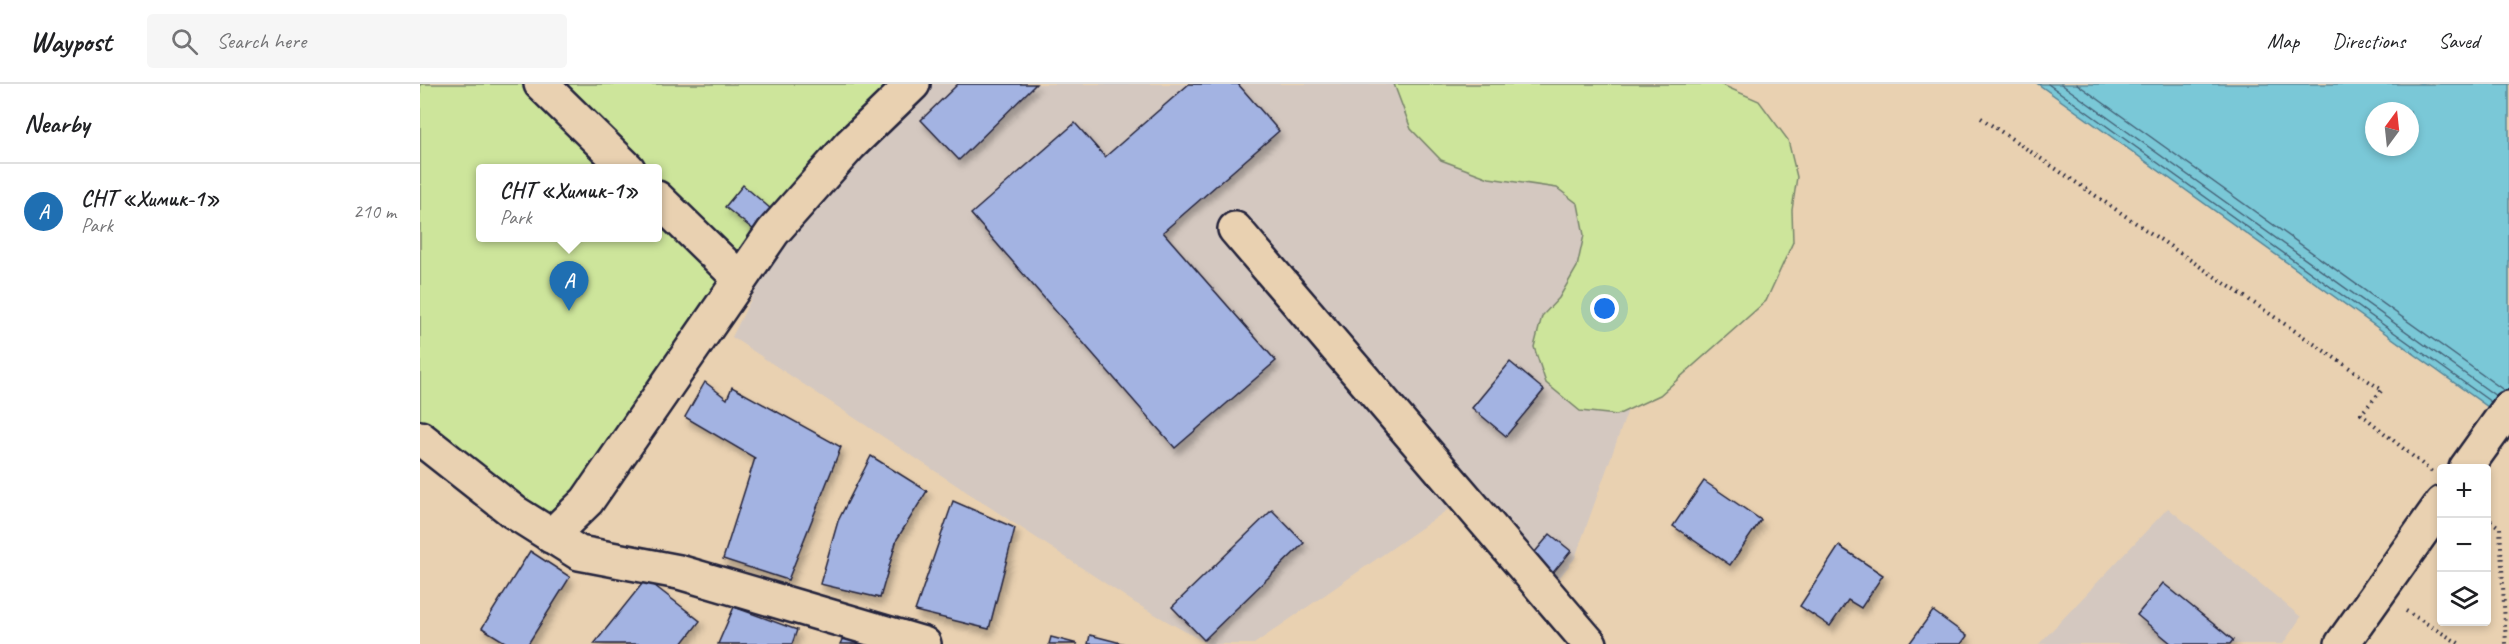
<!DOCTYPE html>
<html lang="en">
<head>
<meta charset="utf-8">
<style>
  body { margin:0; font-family:Caveat,sans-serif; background:#f6f6f6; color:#202124 }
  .controls { position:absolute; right:18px; bottom:18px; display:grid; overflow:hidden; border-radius:6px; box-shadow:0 3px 9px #0003 }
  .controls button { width:54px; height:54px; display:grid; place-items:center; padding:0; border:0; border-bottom:2px solid #e0e0e0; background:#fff; color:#202124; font:30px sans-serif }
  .compass { position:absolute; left:1945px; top:18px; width:54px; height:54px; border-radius:50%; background:#fff; box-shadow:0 3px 9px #0003; rotate:15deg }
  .you { position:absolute; left:1185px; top:225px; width:21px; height:21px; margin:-15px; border:4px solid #fff; border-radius:50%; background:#1a73e8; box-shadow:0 0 0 9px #1a73e833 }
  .badge { display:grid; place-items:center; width:39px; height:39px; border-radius:50%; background:#1f6fb2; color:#fff; font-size:20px; font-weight:700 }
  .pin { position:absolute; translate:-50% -50px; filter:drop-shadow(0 2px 3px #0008) }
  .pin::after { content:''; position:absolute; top:32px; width:21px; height:18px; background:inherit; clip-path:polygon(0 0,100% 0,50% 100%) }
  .popup { position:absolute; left:56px; top:80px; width:186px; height:78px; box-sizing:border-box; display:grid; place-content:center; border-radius:6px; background:#fff; filter:drop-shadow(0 2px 4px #0005); font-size:20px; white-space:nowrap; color:#757577 }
  .popup b { font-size:22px; color:#202124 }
  .popup::after { content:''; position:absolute; left:50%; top:100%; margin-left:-12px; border:12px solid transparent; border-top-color:#fff }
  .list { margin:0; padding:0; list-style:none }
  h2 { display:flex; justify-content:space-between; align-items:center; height:78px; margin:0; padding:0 24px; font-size:26px }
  h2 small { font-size:20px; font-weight:400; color:#757577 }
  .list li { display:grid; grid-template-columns:39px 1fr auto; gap:18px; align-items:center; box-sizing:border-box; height:96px; padding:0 24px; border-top:2px solid #e0e0e0 }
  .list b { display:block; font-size:22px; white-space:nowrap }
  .list p { margin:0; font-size:20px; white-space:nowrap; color:#757577 }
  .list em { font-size:20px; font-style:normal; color:#757577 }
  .icon { flex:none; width:33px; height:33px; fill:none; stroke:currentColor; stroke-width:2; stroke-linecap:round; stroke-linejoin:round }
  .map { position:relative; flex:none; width:2089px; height:560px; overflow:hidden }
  header { display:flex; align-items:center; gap:36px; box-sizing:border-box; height:84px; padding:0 30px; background:#fff; border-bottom:2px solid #e0e0e0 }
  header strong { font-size:28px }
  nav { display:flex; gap:33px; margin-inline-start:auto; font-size:21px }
  .search { width:420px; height:54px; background:#f6f6f6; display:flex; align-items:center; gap:15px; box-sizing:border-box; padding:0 21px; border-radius:6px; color:#757577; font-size:22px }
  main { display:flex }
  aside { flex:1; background:#fff }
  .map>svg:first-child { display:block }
  .built { fill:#d4c8c0 }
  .green { fill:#cde59b; stroke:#78846b; stroke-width:1.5; fill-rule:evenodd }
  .water { fill:#7ac8d7; stroke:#578699; stroke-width:1.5; fill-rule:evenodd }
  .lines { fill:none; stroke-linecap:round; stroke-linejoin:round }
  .shore { stroke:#456479; stroke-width:1.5 }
  .building { fill:#a3b3e2; stroke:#22223b; stroke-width:1.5; filter:url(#shadow) }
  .minor-casing { stroke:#22223b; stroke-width:38 }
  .path { stroke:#22223b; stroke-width:4; stroke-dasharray:1.5 4.5; stroke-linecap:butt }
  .minor { stroke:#e9d1b1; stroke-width:33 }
</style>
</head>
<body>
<header>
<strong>Waypost</strong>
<div class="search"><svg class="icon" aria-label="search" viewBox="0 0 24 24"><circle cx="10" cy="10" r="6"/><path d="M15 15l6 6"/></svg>Search here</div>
<nav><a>Map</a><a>Directions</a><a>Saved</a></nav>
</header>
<main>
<aside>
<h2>Nearby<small></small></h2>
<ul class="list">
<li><span class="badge">A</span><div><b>СНТ «Химик-1»</b><p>Park</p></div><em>210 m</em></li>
</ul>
</aside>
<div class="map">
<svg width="2089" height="560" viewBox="0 0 2089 560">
  <defs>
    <filter id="shadow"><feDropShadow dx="3.5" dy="6" stdDeviation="3" flood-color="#0004"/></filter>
  </defs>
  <rect width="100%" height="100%" fill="#e9d1b1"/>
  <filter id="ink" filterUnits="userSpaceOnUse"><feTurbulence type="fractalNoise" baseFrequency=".0167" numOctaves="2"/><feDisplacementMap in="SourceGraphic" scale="12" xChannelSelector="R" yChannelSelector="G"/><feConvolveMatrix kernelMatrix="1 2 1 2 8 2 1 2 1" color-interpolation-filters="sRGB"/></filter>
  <g filter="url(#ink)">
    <!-- built -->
    <g class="built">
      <path d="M513 0H1148L1284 113 1155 474 1118 521 1033 422 834 560H787L715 519 312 253 367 143Z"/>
      <path d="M1748 424 1881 533 1863 560H1619Z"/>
    </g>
    <!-- green -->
    <g class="green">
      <path d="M0 0H493L430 61 131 452 0 354ZM60 85H237V154H60Z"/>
      <path d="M974 0H1300L1339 17 1368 56 1377 93 1372 126 1373 158 1346 217 1240 311 1197 331 1160 327 1126 299 1114 263 1122 232 1139 214 1157 183 1164 151 1158 120 1137 104 1069 94 1021 76 991 45Z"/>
    </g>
    <!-- water -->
    <path class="water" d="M1618 0H2089V338ZM1954 27H1990V63H1954Z"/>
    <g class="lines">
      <!-- shore -->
      <g class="shore">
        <path d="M1628 0 2071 318"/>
        <path d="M1641 0 2076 312"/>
        <path d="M1657 0 2085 307"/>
      </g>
    </g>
    <!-- building -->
    <g class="building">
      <path d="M538 0H616L539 76 501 36Z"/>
      <path d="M769 0H818L859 47 743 148 856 277 755 364 551 130 655 39 685 73Z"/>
      <path d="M323 101 351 125 334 146 305 123Z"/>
      <path d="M1090 278 1124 306 1086 352 1052 324Z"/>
      <path d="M285 298 307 315 312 303 421 363 368 496 303 475 335 374 265 333Z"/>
      <path d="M451 372 507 407 477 455 460 514 400 500 418 437Z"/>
      <path d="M1284 397 1341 436 1310 481 1253 442Z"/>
      <path d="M533 417 595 444 569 545 495 527Z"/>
      <path d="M852 426 884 459 784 556 752 523Z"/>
      <path d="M1130 450 1151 467 1131 491 1110 474Z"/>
      <path d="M1419 462 1463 491 1441 524 1428 516 1410 542 1380 522Z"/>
      <path d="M110 467 150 493 108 560H88L62 544Z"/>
      <path d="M226 495 280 537 262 560H174Z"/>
      <path d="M1743 499 1813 556 1810 560H1752L1717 531Z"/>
      <path d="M314 523 377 546 372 560H298Z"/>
      <path d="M1513 527 1547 552 1541 560H1489Z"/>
      <path d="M425 550 461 560H420Z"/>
      <path d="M670 551 705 560H668Z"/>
      <path d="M631 553 658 560H629Z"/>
    </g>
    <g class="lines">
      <defs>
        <g id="minor">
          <path d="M121 0 208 85"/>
          <path d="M237 114 320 195"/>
          <path d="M815 145 1170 560"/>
          <path d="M0 354 94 428 159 469 259 488 504 560"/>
          <path d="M2046 384 2089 324"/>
          <path d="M131 452 167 417 353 148 430 61 493 0"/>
          <path d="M1922 560 2022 419"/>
        </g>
      </defs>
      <!-- minor casing -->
      <use href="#minor" class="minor-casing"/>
      <!-- path -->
      <g class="path">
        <path d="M1561 34 1962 306 1941 330 2012 388"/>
        <path d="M2066 433 2080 444 2086 560"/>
        <path d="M1986 527 2040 560"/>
      </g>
      <!-- minor -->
      <use href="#minor" class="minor"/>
    </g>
  </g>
</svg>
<div class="controls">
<button>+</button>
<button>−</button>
<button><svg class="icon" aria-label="layers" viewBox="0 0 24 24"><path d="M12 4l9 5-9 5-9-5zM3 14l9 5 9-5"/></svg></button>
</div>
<svg class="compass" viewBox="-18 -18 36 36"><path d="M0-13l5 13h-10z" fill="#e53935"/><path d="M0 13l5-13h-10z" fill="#757577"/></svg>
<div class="you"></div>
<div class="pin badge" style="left:149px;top:227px">A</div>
<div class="popup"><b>СНТ «Химик-1»</b>Park</div>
</div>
</main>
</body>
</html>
